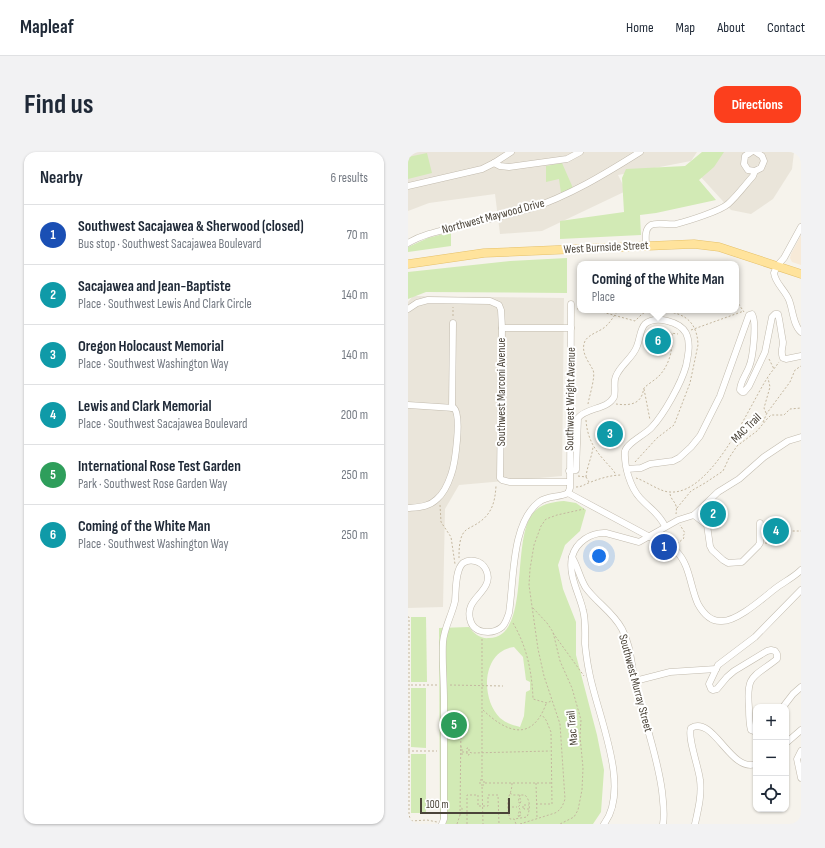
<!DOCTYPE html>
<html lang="en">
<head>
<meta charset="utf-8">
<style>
  body { margin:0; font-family:"Sofia Sans Condensed",sans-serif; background:#f2f2f3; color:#1f2937 }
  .controls { position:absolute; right:12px; bottom:12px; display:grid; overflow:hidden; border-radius:8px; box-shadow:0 1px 3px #0004 }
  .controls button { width:36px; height:36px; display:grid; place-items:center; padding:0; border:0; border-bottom:1px solid #e0e1e3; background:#fff; color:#1f2937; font:20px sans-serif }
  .scale { position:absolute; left:12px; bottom:10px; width:90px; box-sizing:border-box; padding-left:4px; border:2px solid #4b4439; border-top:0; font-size:11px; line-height:14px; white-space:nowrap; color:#4b4439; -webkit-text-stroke:3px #fff; paint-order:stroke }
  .you { position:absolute; left:191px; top:404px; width:14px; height:14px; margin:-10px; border:3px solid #fff; border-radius:50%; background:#1a73e8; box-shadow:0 0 0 6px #1a73e833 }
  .badge { display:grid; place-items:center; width:26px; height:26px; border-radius:50%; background:#fc3f1d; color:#fff; font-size:13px; font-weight:700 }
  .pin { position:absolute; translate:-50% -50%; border:2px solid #fff; box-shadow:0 1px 4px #0006 }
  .popup { position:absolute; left:169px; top:109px; width:162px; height:52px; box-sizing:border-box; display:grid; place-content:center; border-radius:8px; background:#fff; filter:drop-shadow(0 1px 3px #0005); font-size:13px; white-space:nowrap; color:#747a83 }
  .popup b { font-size:15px; color:#1f2937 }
  .popup::after { content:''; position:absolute; left:50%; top:100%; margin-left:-8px; border:8px solid transparent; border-top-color:#fff }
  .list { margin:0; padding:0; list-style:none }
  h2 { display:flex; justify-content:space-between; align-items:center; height:52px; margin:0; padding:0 16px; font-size:17px }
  h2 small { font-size:13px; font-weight:400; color:#747a83 }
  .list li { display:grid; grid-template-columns:26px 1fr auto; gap:12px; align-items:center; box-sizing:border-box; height:60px; padding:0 16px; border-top:1px solid #e0e1e3 }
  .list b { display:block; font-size:15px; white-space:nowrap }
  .list p { margin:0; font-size:13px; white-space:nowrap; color:#747a83 }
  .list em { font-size:13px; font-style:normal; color:#747a83 }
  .icon { flex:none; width:22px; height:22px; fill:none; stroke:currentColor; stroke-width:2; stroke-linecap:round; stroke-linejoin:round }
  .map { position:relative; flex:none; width:393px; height:672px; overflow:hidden; border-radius:12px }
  header { display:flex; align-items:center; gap:24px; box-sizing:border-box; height:56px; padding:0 20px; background:#fff; border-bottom:1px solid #e0e1e3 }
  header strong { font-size:19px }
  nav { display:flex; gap:22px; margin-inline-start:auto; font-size:14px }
  .intro { display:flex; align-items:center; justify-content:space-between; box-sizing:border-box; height:96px; padding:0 24px }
  h1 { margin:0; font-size:28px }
  .button { padding:10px 18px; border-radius:12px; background:#fc3f1d; color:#fff; font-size:14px; font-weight:700 }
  main { display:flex; gap:24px; padding:0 24px }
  aside { flex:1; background:#fff; border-radius:12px; box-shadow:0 1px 3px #0004 }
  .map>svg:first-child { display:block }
  .residential { fill:#eae5da }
  .commercial { fill:#f7ead8 }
  .green { fill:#d2eab5; fill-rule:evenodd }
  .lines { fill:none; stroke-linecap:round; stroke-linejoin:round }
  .minor-casing { stroke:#c2bbae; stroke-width:7 }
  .major-casing { stroke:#e6c16a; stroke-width:9 }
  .path { stroke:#c4b79f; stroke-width:1; stroke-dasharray:2 2; stroke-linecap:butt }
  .minor { stroke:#fff; stroke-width:6 }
  .major { stroke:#ffe39c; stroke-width:8 }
  .labels { text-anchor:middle; stroke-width:4; stroke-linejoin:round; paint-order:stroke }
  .street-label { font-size:12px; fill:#4b4439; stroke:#fff }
</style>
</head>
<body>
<header>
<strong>Mapleaf</strong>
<nav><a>Home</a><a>Map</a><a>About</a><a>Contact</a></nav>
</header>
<div class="intro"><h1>Find us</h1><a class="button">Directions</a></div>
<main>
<aside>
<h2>Nearby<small>6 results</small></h2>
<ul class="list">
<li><span class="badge" style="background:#1a4fb4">1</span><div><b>Southwest Sacajawea &amp; Sherwood (closed)</b><p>Bus stop · Southwest Sacajawea Boulevard</p></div><em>70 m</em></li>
<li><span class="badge" style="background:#0f9aa8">2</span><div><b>Sacajawea and Jean-Baptiste</b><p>Place · Southwest Lewis And Clark Circle</p></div><em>140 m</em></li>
<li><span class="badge" style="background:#0f9aa8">3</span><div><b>Oregon Holocaust Memorial</b><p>Place · Southwest Washington Way</p></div><em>140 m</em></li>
<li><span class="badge" style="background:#0f9aa8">4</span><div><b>Lewis and Clark Memorial</b><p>Place · Southwest Sacajawea Boulevard</p></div><em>200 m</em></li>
<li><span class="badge" style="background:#2e9e5b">5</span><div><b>International Rose Test Garden</b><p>Park · Southwest Rose Garden Way</p></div><em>250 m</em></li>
<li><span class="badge" style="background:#0f9aa8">6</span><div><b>Coming of the White Man</b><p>Place · Southwest Washington Way</p></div><em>250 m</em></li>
</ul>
</aside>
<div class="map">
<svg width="393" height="672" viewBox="0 0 393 672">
  <rect width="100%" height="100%" fill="#f6f3ec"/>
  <!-- residential -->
  <g class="residential">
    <path d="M0 0H289L283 9 210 23 218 39 134 79 92 82 87 42 21 51 0 59Z"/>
    <path d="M311 0H386L384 17 365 47 343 62 323 58 292 24Z"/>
    <path d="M5 144 156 146 154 324 51 333 37 357 35 455 0 456V150Z"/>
  </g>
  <!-- commercial -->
  <path class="commercial" d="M393 83V113L384 110 382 106 383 102Z"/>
  <!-- green -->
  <g class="green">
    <path d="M294 0H316L306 15 291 28 308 48 248 61 232 63 233 83 152 87V69L216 60 214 26 218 17 277 14Z"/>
    <path d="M19 1 24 21 0 27V5Z"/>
    <path d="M154 11 165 36 153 41 151 27 138 30V14Z"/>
    <path d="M43 80V94L0 100V95L20 86Z"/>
    <path d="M159 106V141L18 140 0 147V120L102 109Z"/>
    <path d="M156 349 168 351 178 358 172 379 157 393 150 413 155 437 168 470V503L189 583 196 618 193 660 185 672H32L31 476 61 475C66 482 73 487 81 486 125 485 101 383 127 359 135 351 146 350 156 349ZM106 495 115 505 118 528 122 530V538L118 540 116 564 112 575C104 573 98 571 92 566 72 546 74 499 106 495Z"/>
    <path d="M3 465H18L19 530H3Z"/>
    <path d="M3 536H18V596L3 595Z"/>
    <rect x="3" y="602" width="15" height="59"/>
  </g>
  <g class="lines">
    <defs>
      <g id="minor">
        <path d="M343 0 337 4 336 12 340 18 347 19 353 16 356 9 354 4 348 0"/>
        <path d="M86 11 92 14 101 15 159 7 172 0"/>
        <path d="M0 34 74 17 86 11 103 0"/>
        <path d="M393 75 376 106 369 114 366 121C367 131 377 138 381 148 385 158 385 173 393 180"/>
        <path d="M0 91C15 82 32 79 49 75 73 69 97 64 121 57 161 44 197 22 232 0"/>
        <path d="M238 94C238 87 236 77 243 73 249 70 261 73 268 72 280 69 312 59 320 52 329 44 337 33 345 24L347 19"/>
        <path d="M0 157 9 151 20 148 82 149 91 153 93 158 94 176 92 326 94 328 102 330H161"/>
        <path d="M94 176H163"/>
        <path d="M0 253 46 256C54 264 47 312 43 323 40 332 36 341 29 347 21 355 11 355 0 356"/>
        <path d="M44 256 45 171"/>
        <path d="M219 317 233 316 242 312 265 309 271 306 283 295 292 284 312 244 341 163 344 162C349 170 345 206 341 215 338 223 332 230 332 238L334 240H336L341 234 357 200 364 165 367 162H370C371 164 374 186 375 190 375 196 372 199 375 206L378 207 393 204"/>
        <path d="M161 319 168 318 170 266C179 255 199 258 206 245 208 239 205 230 208 224 213 212 225 206 229 194 232 187 232 177 237 172 248 163 272 170 278 181 283 191 280 204 278 214 273 232 256 262 244 275 237 283 220 290 217 299 216 314 222 335 232 346 243 358 249 359 257 374"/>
        <path d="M160 341 268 399C282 412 282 435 290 452 295 461 303 470 314 469 330 469 355 446 368 436 376 430 386 425 393 418"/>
        <path d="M160 341 162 336 163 152"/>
        <path d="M286 363 299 373 302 394 304 398 315 408 320 411 334 410 350 394 352 391V371"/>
        <path d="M164 405C170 415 172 427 178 436 189 451 205 460 214 477 223 494 223 511 227 530 235 566 249 601 254 639 255 650 257 661 255 672"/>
        <path d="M227 529 262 520 308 517"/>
        <path d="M375 555 385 542 393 535"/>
        <path d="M348 580 343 578C341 571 341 563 341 556 338 522 345 526 369 507V502L367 499 363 498 359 499 326 519 319 525 309 537 305 538 303 537 301 532 310 513 347 485 393 438"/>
        <path d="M378 591 393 578"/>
        <path d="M393 599 389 607 393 626"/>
        <path d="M34 672 36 667C36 627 36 587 36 548 36 529 34 509 35 490 36 476 44 463 47 449 48 439 47 418 55 411 58 409 63 408 67 409 77 411 83 423 78 433 72 445 58 451 62 467 65 482 84 483 94 475 98 471 99 466 101 461 106 429 103 371 131 350 140 343 151 346 160 341"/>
        <path d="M196 672C224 635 188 560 181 519 179 510 178 501 177 492 177 481 178 469 175 458 171 441 160 423 164 405 168 390 183 380 198 381L231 390 270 368 286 363 310 340 331 327 356 305 380 289 393 285"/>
        <path d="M287 672C290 658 294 643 292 628 291 616 279 585 283 576 306 563 322 621 348 612"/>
      </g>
      <path id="major" d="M0 112 76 101 286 92 311 95 393 122"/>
    </defs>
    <!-- minor casing -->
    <use href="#minor" class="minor-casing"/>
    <!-- major casing -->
    <use href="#major" class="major-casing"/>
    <!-- path -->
    <g class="path">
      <path d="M328 153 330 151 336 160"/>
      <path d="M169 157 172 156"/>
      <path d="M187 158 227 169 234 162 241 158"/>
      <path d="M45 164V155"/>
      <path d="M283 178 336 159"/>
      <path d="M238 185 254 180 270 182"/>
      <path d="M361 207 366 217"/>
      <path d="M236 237 242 268"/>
      <path d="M180 252C181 245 188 224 185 218 181 210 172 200 177 189 181 182 191 180 197 175 203 170 206 163 211 158"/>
      <path d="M208 252C216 253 228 254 233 245 235 242 235 239 236 236 240 232 247 228 251 224 262 212 265 197 264 181"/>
      <path d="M358 261 356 256 362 235 360 226"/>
      <path d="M178 268C179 284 185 296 196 308 200 313 205 317 208 323"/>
      <path d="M355 270 359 261 382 230 387 218 393 214"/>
      <path d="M227 310 249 286 266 273 282 231 290 193C289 165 271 159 247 159"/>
      <path d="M170 324 178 325 181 330"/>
      <path d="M178 325C179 314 184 305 185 295"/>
      <path d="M228 326C238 329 252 340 262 340 303 343 340 257 358 228 362 221 367 216 371 210"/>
      <path d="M168 335C174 335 177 332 183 330 193 326 204 323 214 323"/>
      <path d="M262 342C264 351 270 349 268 362"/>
      <path d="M32 353 33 370 43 385 47 412"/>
      <path d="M269 356 283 339 297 331 315 319 321 306 329 294 349 279 359 267 363 263H376L382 257 393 256"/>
      <path d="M357 391 372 392 374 391V379H393"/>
      <path d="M269 392 276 386 275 384 277 381 272 373"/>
      <path d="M51 406C51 398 51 385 57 379 60 376 66 374 70 371 84 362 87 350 88 334"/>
      <path d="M125 456 139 471 145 480 152 509 164 536 173 568 172 584 175 616 174 638 170 658 166 665 152 672"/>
      <path d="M0 465H1V662L3 672"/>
      <path d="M105 471C119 495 124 520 125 547L139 551 143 549"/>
      <path d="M145 481 176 524"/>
      <path d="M74 487V628H76V633H74L75 672"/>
      <path d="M3 533H29"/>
      <path d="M42 533 95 534"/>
      <path d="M75 558C99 581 124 590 138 552"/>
      <path d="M52 595H54V603H53"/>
      <path d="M0 599H29"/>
      <path d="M54 600H59V596H61V600L64 601 142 599"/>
      <path d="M59 600V603H61V600"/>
      <path d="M74 628H72V633H74"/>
      <path d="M77 631H144"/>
      <path d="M104 631C104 638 102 641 100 647 99 654 100 660 102 667H106L108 672"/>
      <path d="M128 631 129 666"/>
      <path d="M102 641 105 643H117C123 649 122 658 119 665L106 667"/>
      <path d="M112 651 113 650 112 646"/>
      <path d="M128 652H144L143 580 138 568 134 563"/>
      <path d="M100 655H109"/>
      <path d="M114 655H116V653H121"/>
      <path d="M116 656V657H121"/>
      <path d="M52 663 53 572"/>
      <path d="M111 664 113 663 112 659"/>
      <path d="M111 665 110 663 112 657 110 655 112 653V651L110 650 112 643"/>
      <path d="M3 669 19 668 29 670"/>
      <path d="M49 672 52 663 54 662V656L53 655"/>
      <path d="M59 672V643H70V654H80V643H90L91 672"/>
      <path d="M112 672 147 661C153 658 155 653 157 647L152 572 136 524 130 497 121 433 122 417 126 393 133 374 138 367 149 363 176 357"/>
    </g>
    <!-- minor -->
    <use href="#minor" class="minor"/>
    <!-- major -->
    <use href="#major" class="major"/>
  </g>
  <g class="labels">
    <!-- street labels -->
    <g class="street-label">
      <text transform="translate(85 64) rotate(-15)" y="4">Northwest Maywood Drive</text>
      <text transform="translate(198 95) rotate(-3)" y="4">West Burnside Street</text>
      <text transform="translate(93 240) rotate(-90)" y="4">Southwest Marconi Avenue</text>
      <text transform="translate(162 247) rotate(-89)" y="4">Southwest Wright Avenue</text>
      <text transform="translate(338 276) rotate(-44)" y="4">MAC Trail</text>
      <text transform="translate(228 531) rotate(75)" y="4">Southwest Murray Street</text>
      <text transform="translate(164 576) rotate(-96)" y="4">Mac Trail</text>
    </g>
  </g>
</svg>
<div class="controls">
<button>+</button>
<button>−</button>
<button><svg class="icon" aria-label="locate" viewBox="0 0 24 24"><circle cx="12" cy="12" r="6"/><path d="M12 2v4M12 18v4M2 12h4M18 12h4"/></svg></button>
</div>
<div class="scale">100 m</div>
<div class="you"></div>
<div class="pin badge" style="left:256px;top:395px;background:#1a4fb4">1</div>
<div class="pin badge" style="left:305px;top:362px;background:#0f9aa8">2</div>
<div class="pin badge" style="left:202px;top:282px;background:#0f9aa8">3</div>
<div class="pin badge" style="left:368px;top:379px;background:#0f9aa8">4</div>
<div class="pin badge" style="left:46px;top:573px;background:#2e9e5b">5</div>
<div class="pin badge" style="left:250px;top:189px;background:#0f9aa8">6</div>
<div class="popup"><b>Coming of the White Man</b>Place</div>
</div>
</main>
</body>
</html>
